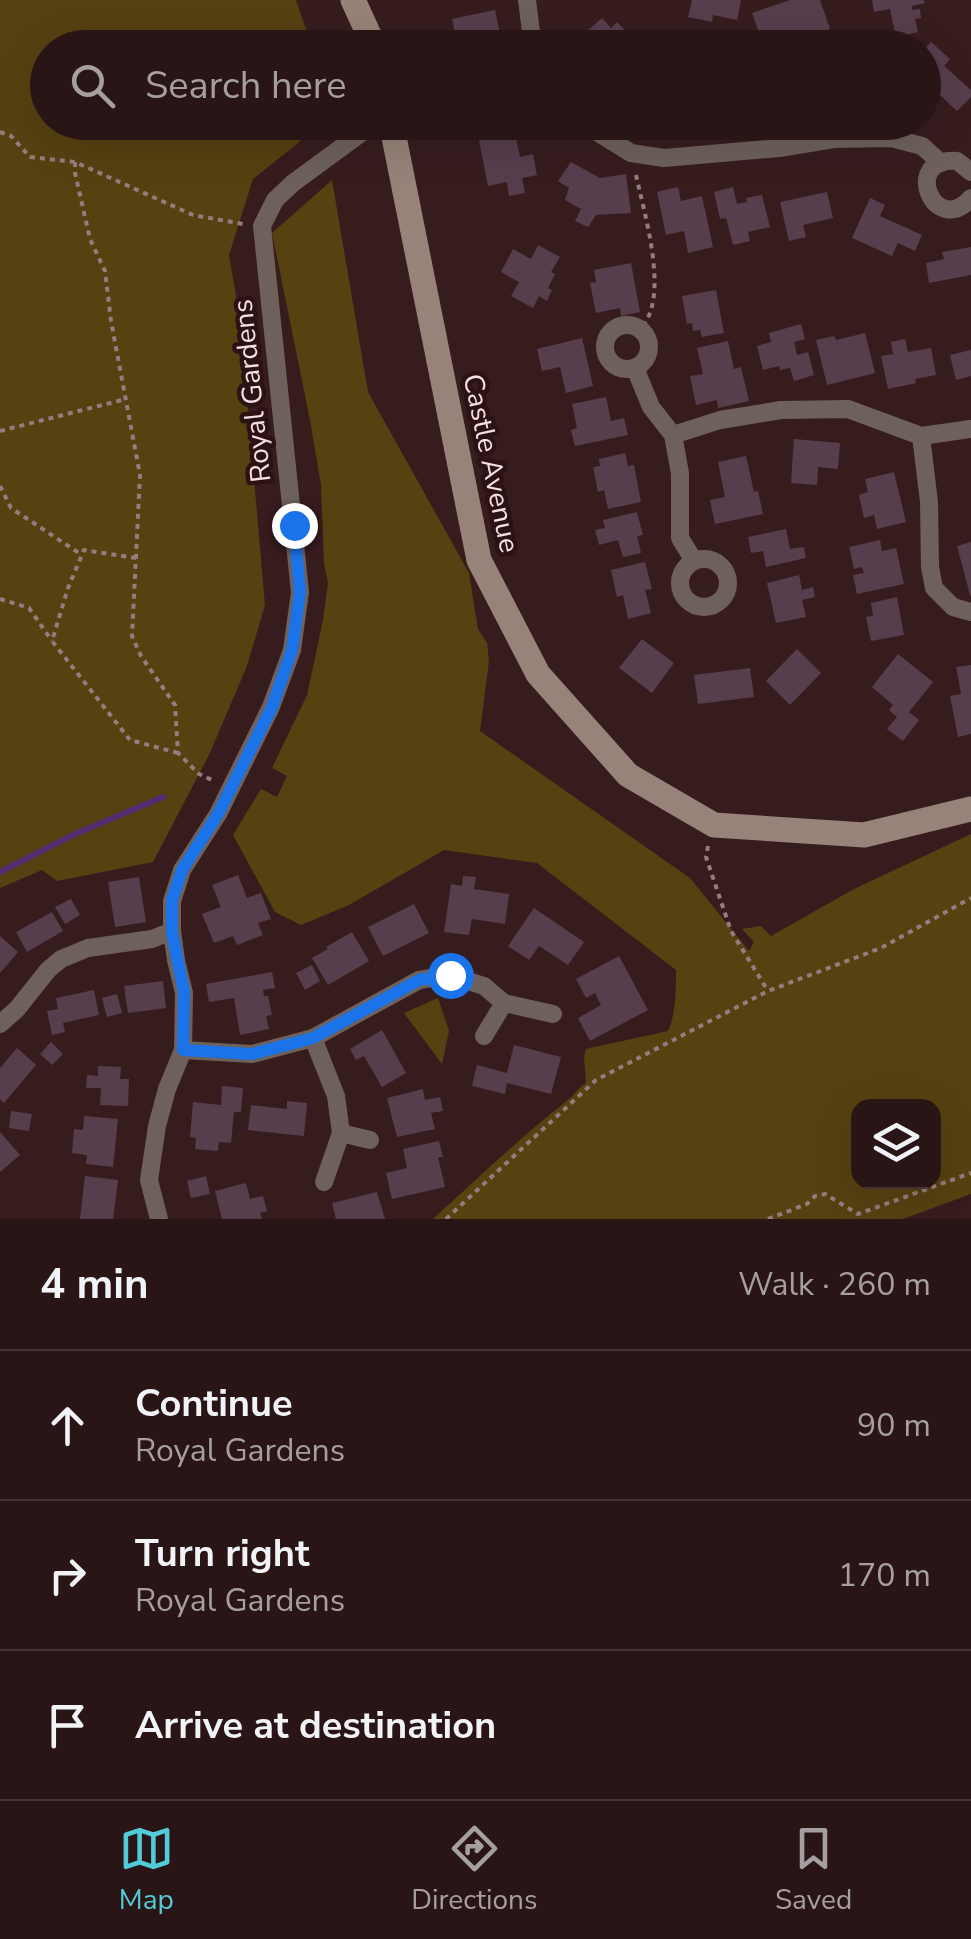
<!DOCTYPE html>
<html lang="en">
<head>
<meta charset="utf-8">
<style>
  body { margin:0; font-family:"Nunito Sans",sans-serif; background:#311e1f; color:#f1f3f6 }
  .controls { position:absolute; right:30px; bottom:30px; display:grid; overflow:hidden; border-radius:20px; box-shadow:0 10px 40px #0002 }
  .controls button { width:90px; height:90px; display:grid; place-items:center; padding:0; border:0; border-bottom:2px solid #453435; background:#291516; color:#f1f3f6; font:50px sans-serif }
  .stop { position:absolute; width:30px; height:30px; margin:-22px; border:8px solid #1a73e8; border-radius:50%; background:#fff }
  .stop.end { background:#1a73e8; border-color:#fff; box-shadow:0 2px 10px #0008 }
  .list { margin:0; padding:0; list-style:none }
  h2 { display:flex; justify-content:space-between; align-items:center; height:130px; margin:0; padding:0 40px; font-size:42px }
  h2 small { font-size:32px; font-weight:400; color:#a59fa1 }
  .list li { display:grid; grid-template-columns:65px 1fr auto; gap:30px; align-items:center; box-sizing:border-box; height:150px; padding:0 40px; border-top:2px solid #453435 }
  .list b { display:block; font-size:38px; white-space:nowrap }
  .list p { margin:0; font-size:32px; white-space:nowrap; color:#a59fa1 }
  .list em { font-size:32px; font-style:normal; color:#a59fa1 }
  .icon { flex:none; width:55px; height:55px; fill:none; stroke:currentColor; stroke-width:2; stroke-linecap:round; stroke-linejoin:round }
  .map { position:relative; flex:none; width:971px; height:1219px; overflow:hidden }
  .search { position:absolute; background:#291516; box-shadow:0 10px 40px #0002; left:30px; right:30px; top:30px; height:110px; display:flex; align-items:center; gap:25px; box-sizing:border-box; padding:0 35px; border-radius:55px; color:#a59fa1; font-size:38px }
  .sheet { height:580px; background:#291516 }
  nav { display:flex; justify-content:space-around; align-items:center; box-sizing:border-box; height:140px; border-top:2px solid #453435; background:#291516; font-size:28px; color:#a59fa1 }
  nav a { display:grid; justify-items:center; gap:5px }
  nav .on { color:#52cbd8 }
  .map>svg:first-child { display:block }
  .green { fill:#564111; fill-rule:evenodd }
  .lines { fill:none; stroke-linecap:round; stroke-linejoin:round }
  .stream { stroke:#542c72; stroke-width:6 }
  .building { fill:#573e4d }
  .path { stroke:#947d7e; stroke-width:4; stroke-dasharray:5 5; stroke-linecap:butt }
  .street { stroke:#6e615b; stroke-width:18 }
  .secondary { stroke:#978379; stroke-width:25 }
  .route { stroke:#1a73e8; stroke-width:12 }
  .labels { text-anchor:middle; stroke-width:9; stroke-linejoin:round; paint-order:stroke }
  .street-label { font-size:28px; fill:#f4e1e1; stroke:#2c1214 }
</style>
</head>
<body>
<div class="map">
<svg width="971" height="1219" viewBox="0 0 971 1219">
  <rect width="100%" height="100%" fill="#371c1e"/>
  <!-- green -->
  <g class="green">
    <path d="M0 0H296L312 47 48 48V122L323 123 253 179 229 255 240 318 265 605 247 666 209 755 153 862 57 881 42 870 0 888Z"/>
    <path d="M332 180 368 392 469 573 478 629 487 643 489 661 480 731 690 878 749 951 754 942 742 929 761 926 771 936 854 889 971 834V1194L903 1219H433C478 1178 522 1136 569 1099 576 1093 578 1088 586 1083L584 1057 586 1049 668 1031C676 1013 676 990 676 970L537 863 444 850 349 905 301 925 275 912 233 835 261 789 277 797 287 776 272 768 307 695 323 620 328 583 324 564 321 485 310 420 272 233ZM934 1106V1182H858V1106Z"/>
    <path d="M438 998 449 1031 442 1064 404 1013Z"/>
  </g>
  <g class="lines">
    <!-- stream -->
    <path class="stream" d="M0 872 75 834 163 797"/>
  </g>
  <!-- building -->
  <g class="building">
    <path d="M692 0H741L737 20 713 15 712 22 688 17Z"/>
    <path d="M790 0H820L830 29 785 45 780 31 761 38 752 13Z"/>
    <path d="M872 0H924L925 3 912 6V10L920 9 921 18 915 19 918 32 896 37 890 9 874 12Z"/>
    <path d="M495 10 503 48H458L452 19Z"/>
    <path d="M602 18 611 28 617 22 632 38 622 48H578L588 39 584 34Z"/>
    <path d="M931 42 950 59 944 66 971 90V97L957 111 924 80V50Z"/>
    <path d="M515 133 520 157 533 154 537 175 522 178 525 193 509 196 507 182 488 186 479 140Z"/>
    <path d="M571 162 600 178 626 174 631 213 596 215 588 227 575 221 581 209 565 200 569 188 558 181Z"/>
    <path d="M678 187 681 201 702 196 713 247 688 253 684 231 666 235 657 192Z"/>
    <path d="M733 187 737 204 747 202 746 198 762 195 770 227 748 232 750 241 733 245 726 218 720 219 714 192Z"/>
    <path d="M827 192 833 218 803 225 806 237 789 241 780 202Z"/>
    <path d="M870 198 885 205 880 216 922 235 915 251 898 243 892 256 852 238Z"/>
    <path d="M538 245 560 257 551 272 555 274 548 288 552 290 547 301 539 296 533 308 511 296 519 282 501 272 513 249 531 259Z"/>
    <path d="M971 247V275L929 283 926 263 944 259 942 252Z"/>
    <path d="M631 263 640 312 621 316 620 308 596 313 590 283 596 282 594 270Z"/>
    <path d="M716 290 724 333 702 337 700 330 693 331 692 323 687 324 682 296Z"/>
    <path d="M801 324 805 339 794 342 797 355 808 352 814 375 794 381 790 368 780 370 779 366 763 370 757 346 771 342 769 333Z"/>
    <path d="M865 333 875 373 827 385 816 340 834 336 836 340Z"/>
    <path d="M582 338 593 386 566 393 560 367 542 371 537 349Z"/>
    <path d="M905 339 908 352 931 348 936 375 915 379 916 383 888 389 881 356 893 354 891 342Z"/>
    <path d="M728 341 734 369 741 367 749 401 718 408 717 400 696 405 690 376 703 374 697 348Z"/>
    <path d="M971 350V376L956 380 950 355Z"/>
    <path d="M606 397 611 421 624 418 628 435 575 446 571 430 577 428 572 404Z"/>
    <path d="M794 439 840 443 838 469 818 467 817 485 791 483Z"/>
    <path d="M625 453 628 466 634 465 641 502 608 509 604 490 598 492 593 467 600 466 599 459Z"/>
    <path d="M746 456 754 492 758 491 763 514 715 524 710 500 725 497 718 462Z"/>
    <path d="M894 472 906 522 877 529 874 515 864 518 859 495 868 492 865 479Z"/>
    <path d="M637 512 643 535 637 536 641 553 623 557 618 540 599 545 595 530 605 528 603 520Z"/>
    <path d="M786 529 790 549 804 547 806 558 766 567 763 551 751 553 748 537Z"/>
    <path d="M880 540 882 551 896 548 904 584 857 594 853 575 864 573 862 567 854 569 849 547Z"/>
    <path d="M971 542V595H970L957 546Z"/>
    <path d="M645 562 652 589 645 590 651 613 628 619 623 595 617 597 611 570Z"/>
    <path d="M799 575 802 590 813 587 815 597 802 600 806 617 776 623 767 583Z"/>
    <path d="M897 597 904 635 871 641 866 617 873 616 871 603Z"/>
    <path d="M642 639 674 663 652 693 619 668Z"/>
    <path d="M797 649 821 673 790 705 766 681Z"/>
    <path d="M898 654 933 682 909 712 919 720 903 741 887 729 897 717 889 710 893 705 872 687Z"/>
    <path d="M971 665V734L958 737 950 696 961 694 956 667Z"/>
    <path d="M750 668 754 697 698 704 694 675Z"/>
    <path d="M238 875 247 898 261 893 271 919 258 923 263 935 237 945 233 936 214 943 202 914 221 907 212 885Z"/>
    <path d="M463 876 476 877 474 889 509 894 505 924 472 919 469 935 444 932 451 884 462 886Z"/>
    <path d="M139 877 146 922 115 927 108 882Z"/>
    <path d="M71 899 80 915 65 924 55 907Z"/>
    <path d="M414 904 429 933 383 956 368 927Z"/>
    <path d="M534 908 584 942 568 965 539 946 529 960 508 946Z"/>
    <path d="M52 912 63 931 27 952 16 932Z"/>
    <path d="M352 932 369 961 328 985 312 958 328 949 326 947Z"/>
    <path d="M0 936 18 952 0 973Z"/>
    <path d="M619 956 648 1010 590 1041 578 1018 601 1005 595 993 586 998 576 979Z"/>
    <path d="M312 965 320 981 305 990 296 973Z"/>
    <path d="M272 972 275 988 263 990 264 996H268L272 1015 266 1016 269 1029 240 1035 234 998 209 1002 206 984Z"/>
    <path d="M163 981 166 1008 128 1013 124 986Z"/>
    <path d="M94 990 99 1015 63 1023 65 1032 52 1035 47 1011 58 1009 56 998Z"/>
    <path d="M117 994 122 1013 107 1017 102 998Z"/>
    <path d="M382 1030 406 1073 382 1087 364 1056 356 1060 350 1049Z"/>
    <path d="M51 1042 63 1054 52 1065 40 1054Z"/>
    <path d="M514 1045 561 1057 551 1094 507 1083 505 1094 472 1086 477 1065 507 1073Z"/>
    <path d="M17 1048 36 1065 4 1103 0 1099V1068Z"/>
    <path d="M98 1066 121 1067 120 1079H129L128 1106 100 1105 101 1088H86L87 1075 98 1076Z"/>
    <path d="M222 1086 243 1088 241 1112H234L231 1143 219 1142 218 1151 195 1149 196 1138 190 1137 193 1102 221 1105Z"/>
    <path d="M423 1089 425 1100 440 1097 443 1111 431 1113 435 1129 397 1137 387 1098Z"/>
    <path d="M287 1101 307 1103 304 1136 248 1130 251 1105 287 1109Z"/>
    <path d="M11 1111 32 1114 29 1131 9 1128Z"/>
    <path d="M84 1116 118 1119 113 1167 86 1164 87 1155 72 1153 74 1129 83 1130Z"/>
    <path d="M0 1132 20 1155 0 1172Z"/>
    <path d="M439 1141 443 1157H438L445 1187 392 1199 386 1173 407 1168 403 1149Z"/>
    <path d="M85 1176 118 1180 113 1219H80Z"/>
    <path d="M206 1176 210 1194 191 1198 187 1181Z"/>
    <path d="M246 1183 250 1199 263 1196 267 1211 260 1213 262 1219H222L215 1191Z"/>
    <path d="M377 1192 385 1219H336L332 1203Z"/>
  </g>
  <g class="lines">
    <!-- path -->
    <g class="path">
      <path d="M0 132 11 136 30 157 75 162 193 215 243 224"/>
      <path d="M75 162V173L90 239 105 271 111 321 140 475 132 636 141 656 175 705 178 753 199 774 212 780"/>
      <path d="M636 175C644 213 671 299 640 329"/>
      <path d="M0 431 126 399"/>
      <path d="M0 486 11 508 82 555"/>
      <path d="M136 558 84 550 68 588 52 641 130 740 178 753"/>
      <path d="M0 599 29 608 52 641"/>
      <path d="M708 846 706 857 731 931 768 991"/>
      <path d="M446 1219 596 1080 768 991 881 948 971 898"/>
      <path d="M768 1219 807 1204 815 1196 825 1194 858 1214 971 1173"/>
    </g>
    <!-- street -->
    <g class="street">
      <path d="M527 0 533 48"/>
      <path d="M581 122 631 153 664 158 779 148 834 139 891 138 922 146 941 163"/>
      <path d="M971 172 957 161C900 157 935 239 971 198"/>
      <circle cx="627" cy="347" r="22"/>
      <path d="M635 368 651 407 673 435 680 473V538L694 561"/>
      <path d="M673 435 720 420 781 410 848 409 921 436 971 429"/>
      <path d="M921 436 929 502 930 567 934 588 953 607 971 612"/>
      <circle cx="704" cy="583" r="24"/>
      <path d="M0 1024 17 1009 48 970 61 959 88 948 152 939 172 931"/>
      <path d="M484 1036 504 1003"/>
      <path d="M313 1038 336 1096 341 1133 370 1140"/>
      <path d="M183 1050 252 1054 313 1038 419 980 449 975 484 986 504 1003 553 1014"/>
      <path d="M324 1182 341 1133"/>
      <path d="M159 1219 149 1180 157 1126 167 1089 183 1050 184 993 176 960 172 931V901L182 870 218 814 271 707 292 650 300 592 262 226 275 200 293 183 368 128 391 125"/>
    </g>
    <!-- secondary -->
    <g class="secondary">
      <path d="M353 0 375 48"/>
      <path d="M391 122 479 560 538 674 628 775 714 825 864 835 971 809"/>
    </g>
  </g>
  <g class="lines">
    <!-- route -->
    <path class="route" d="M294 525 300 592 292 650 272 707 218 814 182 870 172 900V932L184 992 183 1050 252 1054 313 1038 419 980 450 975"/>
  </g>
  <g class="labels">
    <!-- street labels -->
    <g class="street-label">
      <text transform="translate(251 391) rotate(-96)" y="10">Royal Gardens</text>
      <text transform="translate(492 463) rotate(78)" y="10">Castle Avenue</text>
    </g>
  </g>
</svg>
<div class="controls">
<button><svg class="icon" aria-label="layers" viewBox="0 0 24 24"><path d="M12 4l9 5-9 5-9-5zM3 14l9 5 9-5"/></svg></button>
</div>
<div class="stop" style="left:450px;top:975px"></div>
<div class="stop end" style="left:294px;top:525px"></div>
<div class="search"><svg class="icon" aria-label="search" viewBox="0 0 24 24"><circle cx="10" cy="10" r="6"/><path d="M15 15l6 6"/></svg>Search here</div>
</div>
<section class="sheet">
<h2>4 min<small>Walk · 260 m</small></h2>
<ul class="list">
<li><svg class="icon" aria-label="ahead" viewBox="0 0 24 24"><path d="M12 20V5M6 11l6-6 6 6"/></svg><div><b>Continue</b><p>Royal Gardens</p></div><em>90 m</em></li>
<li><svg class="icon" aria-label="right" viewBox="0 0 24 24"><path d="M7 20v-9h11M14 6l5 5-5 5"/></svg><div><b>Turn right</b><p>Royal Gardens</p></div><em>170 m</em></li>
<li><svg class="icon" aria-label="arrive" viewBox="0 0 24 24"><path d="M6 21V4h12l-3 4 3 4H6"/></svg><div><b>Arrive at destination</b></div></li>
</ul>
</section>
<nav>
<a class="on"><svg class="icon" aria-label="map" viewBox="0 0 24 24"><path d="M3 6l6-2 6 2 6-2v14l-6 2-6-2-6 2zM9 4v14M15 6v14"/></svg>Map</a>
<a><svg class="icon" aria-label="directions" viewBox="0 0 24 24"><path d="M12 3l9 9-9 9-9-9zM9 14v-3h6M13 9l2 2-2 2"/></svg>Directions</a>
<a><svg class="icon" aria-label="saved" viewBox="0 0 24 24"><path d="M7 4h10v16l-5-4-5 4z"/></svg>Saved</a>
</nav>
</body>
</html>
